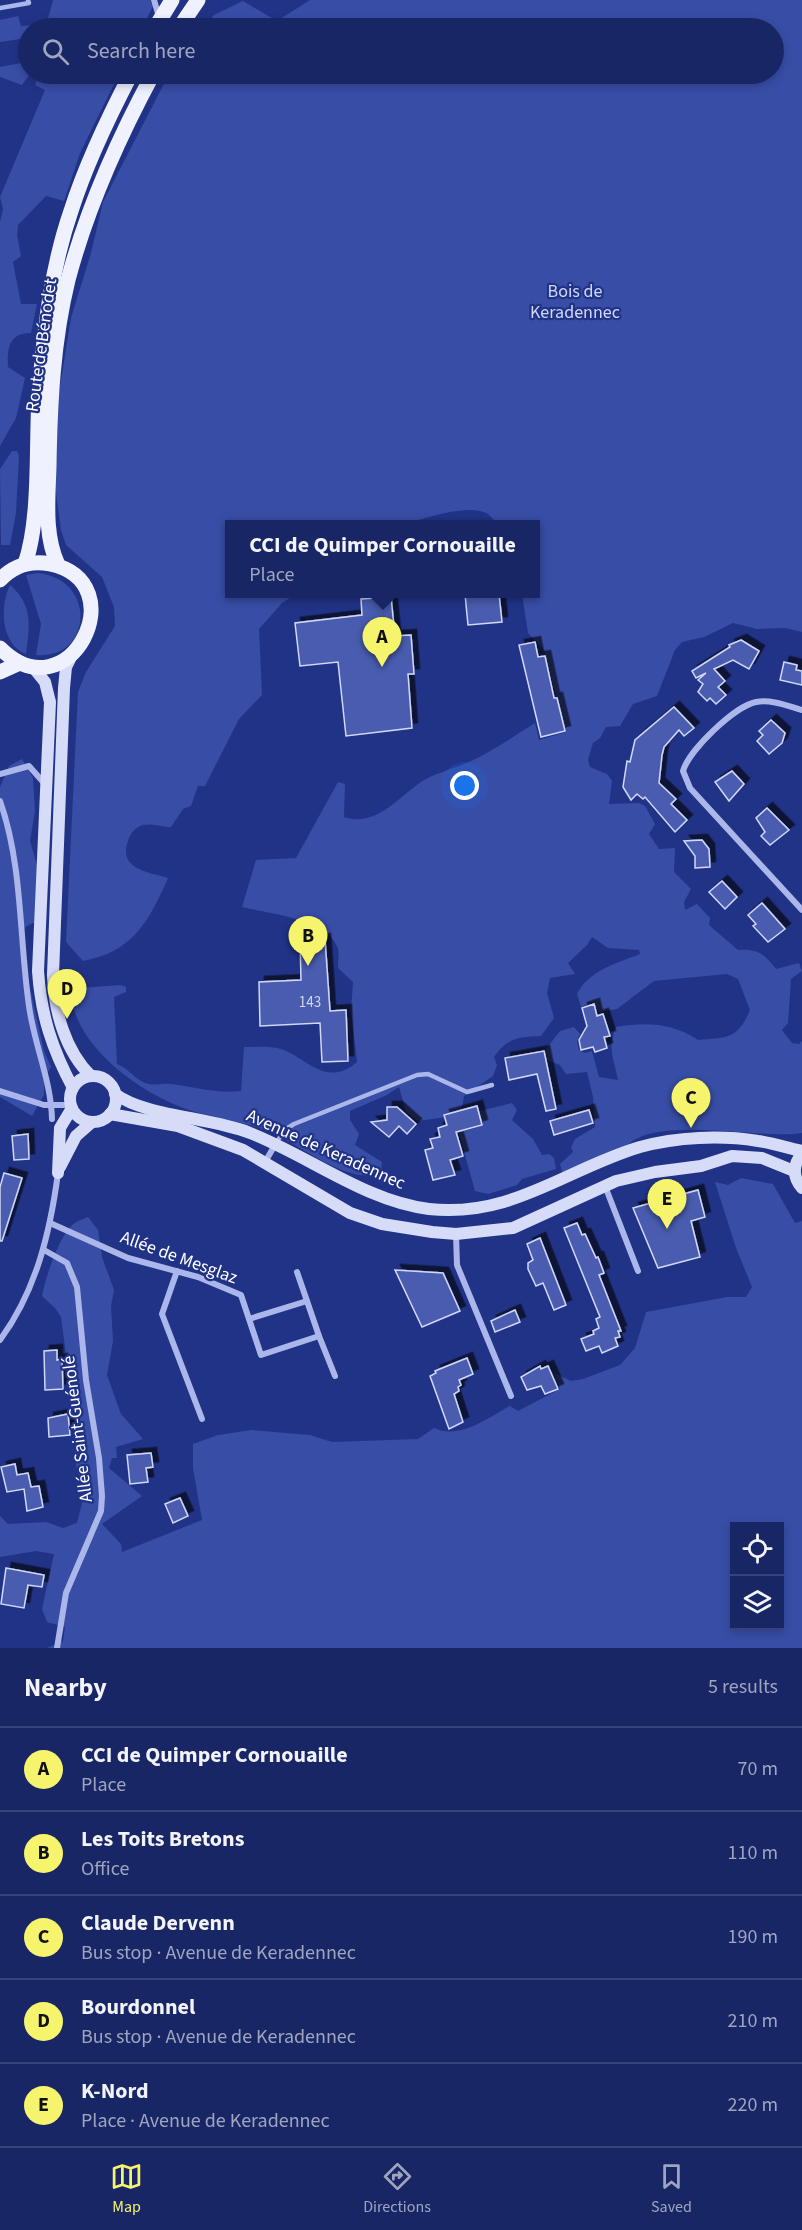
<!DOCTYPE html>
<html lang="en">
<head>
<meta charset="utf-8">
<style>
  body { margin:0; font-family:"Source Sans 3",sans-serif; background:#26326e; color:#f1f3f6 }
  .controls { position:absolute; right:18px; bottom:18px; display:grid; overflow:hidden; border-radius:0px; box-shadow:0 3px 9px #0003 }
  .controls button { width:54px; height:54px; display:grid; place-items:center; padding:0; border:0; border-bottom:2px solid #374379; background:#192665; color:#f1f3f6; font:30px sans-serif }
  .you { position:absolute; left:465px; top:786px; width:21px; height:21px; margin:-15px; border:4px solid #fff; border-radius:50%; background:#1a73e8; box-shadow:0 0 0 9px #1a73e833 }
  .badge { display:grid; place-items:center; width:39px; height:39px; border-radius:50%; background:#f6f36d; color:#111; font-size:20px; font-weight:700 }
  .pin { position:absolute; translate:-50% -50px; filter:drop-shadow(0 2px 3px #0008) }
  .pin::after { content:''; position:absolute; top:32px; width:21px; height:18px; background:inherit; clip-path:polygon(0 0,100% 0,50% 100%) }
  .popup { position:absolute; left:225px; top:520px; width:315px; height:78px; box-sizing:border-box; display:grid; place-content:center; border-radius:0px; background:#192665; filter:drop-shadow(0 2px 4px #0005); font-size:20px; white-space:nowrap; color:#9fa5bf }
  .popup b { font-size:22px; color:#f1f3f6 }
  .popup::after { content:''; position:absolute; left:50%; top:100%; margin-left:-12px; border:12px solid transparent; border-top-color:#192665 }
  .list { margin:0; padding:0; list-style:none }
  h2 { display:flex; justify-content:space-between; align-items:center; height:78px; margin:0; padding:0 24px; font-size:26px }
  h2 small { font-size:20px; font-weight:400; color:#9fa5bf }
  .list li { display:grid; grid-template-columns:39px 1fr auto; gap:18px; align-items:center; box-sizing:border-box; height:84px; padding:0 24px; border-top:2px solid #374379 }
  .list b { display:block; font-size:22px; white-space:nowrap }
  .list p { margin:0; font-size:20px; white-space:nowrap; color:#9fa5bf }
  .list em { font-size:20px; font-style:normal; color:#9fa5bf }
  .icon { flex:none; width:33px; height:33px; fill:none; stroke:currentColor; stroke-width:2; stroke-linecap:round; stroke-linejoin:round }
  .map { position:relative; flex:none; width:802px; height:1648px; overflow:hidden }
  .search { position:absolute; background:#192665; box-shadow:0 3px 9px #0003; left:18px; right:18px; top:18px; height:66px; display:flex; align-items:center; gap:15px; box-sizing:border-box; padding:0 21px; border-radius:33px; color:#9fa5bf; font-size:22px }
  .sheet { height:498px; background:#192665 }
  nav { display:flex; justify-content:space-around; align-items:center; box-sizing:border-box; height:84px; border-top:2px solid #374379; background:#192665; font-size:16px; color:#9fa5bf }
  nav a { display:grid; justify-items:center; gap:3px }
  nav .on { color:#f6f36d }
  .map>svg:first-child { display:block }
  .green { fill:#384da6; fill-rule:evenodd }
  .building { fill:#4a5caf; stroke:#d0d7f7; stroke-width:1.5; filter:url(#shadow) }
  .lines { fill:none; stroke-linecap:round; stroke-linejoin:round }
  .lane { stroke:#abb7ea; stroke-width:4.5 }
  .street { stroke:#abb7ea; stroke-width:6 }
  .secondary { stroke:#d6dcf8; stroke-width:12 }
  .primary { stroke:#eff1fe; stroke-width:15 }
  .labels { text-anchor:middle; stroke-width:4.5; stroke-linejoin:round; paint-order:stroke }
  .number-label { font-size:15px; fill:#d2d6eb }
  .park-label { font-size:18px; fill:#d0d7f7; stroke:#213387 }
  .street-label { font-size:18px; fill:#fff; stroke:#213387 }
</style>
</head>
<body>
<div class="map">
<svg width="802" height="1648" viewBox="0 0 802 1648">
  <defs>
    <filter id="shadow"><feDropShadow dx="5.5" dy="-5.5" stdDeviation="0" flood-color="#0009"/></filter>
  </defs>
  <rect width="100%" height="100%" fill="#213387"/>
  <!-- green -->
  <g class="green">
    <path d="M53 0H150L153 6 142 28H83L76 18 47 22Z"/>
    <path d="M310 0H802V632L785 628 757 629 733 623 704 637 682 642 675 650 657 696 633 704 620 726 606 727 600 738 593 743 588 760 590 767 607 774 612 781 609 804 639 803 645 806 655 824 649 834 659 849 675 848 674 872 691 889 684 902 685 910 697 904 710 918 709 925 738 950C758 948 765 955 776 969L799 963 802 971 791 979 788 1023 782 1030 792 1043 799 1044 802 1041V1133C761 1140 659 1115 628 1145L563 1175 560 1164 573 1152 571 1147 575 1139 595 1127 593 1097 587 1072 566 1074 560 1065 547 1060 546 1049 560 1031 574 1027 580 1034 577 1041 579 1050 585 1053 592 1051 599 1077 618 1080C614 1058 607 1050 616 1027 647 1022 672 1023 698 1040 728 1037 737 1040 750 1010L738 979 727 974 654 981 617 1009 599 1012 593 1002 581 1007 577 994C589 970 617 963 640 954L639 950 608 948 592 937 587 945 568 963 575 974 550 978 547 993 554 1018 541 1036C518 1037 507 1038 494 1057L497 1065 493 1076 464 1096 462 1108 468 1130 482 1126 480 1111 512 1103 517 1110 512 1120 533 1139 542 1155 549 1154 554 1158 556 1169 522 1179 517 1185 488 1194 475 1191 454 1116 418 1121 406 1112 399 1087 387 1095 350 1111V1120L359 1134 355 1145 382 1162 381 1173C352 1186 303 1148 277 1135 249 1122 218 1119 189 1110 143 1095 74 1047 71 993L79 988 121 985 126 987V992L114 997 117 1064C128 1068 133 1077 143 1082 152 1087 162 1083 171 1084 195 1087 218 1094 241 1091L244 1047C254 1047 267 1046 277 1048 305 1054 324 1090 357 1062L351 1011 353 982 338 968C338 963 339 955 338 949 329 918 269 914 242 907L256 860 296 858 338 782 345 784 344 817C377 828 400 795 424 780 439 772 456 768 471 761 493 751 514 736 535 723L539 740 566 732 544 650 528 633 522 594H535V524H498C495 521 491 517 488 514 471 503 424 518 407 524H229V594H296L282 603 259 629 262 695 239 719 205 786H198L191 806 183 809 171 827C163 827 151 823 143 825 136 827 130 833 128 841 118 869 147 872 168 878 149 921 133 952 83 961L66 942 78 692 86 672 115 626 114 607 102 577 66 545 61 530 55 485 59 393 71 318 91 253 103 202 169 74H774V28H203L214 15 243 1 277 21Z"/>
    <path d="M18 16 21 26 38 25 36 28H28V38L0 42V20Z"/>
    <path d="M26 62 30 74 22 85 0 77V67Z"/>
    <path d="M39 74H119L80 153 64 201 46 196 18 225 17 235 21 256 13 262 21 304H37L31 333C9 333 7 348 8 367L25 378 16 418 0 446V222L3 209 0 197 45 90 35 85Z"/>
    <path d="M12 451H17L19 456 16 513 10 545H1L0 469Z"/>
    <path d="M38 573C97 579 93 660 36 655L41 624 26 575Z"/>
    <path d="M10 585C33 605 30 625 26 654 0 644 0 605 10 585Z"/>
    <path d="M22 759 33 778 35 811 30 841 37 865 35 922 25 927 19 938 44 1051 51 1067 44 1078V1095L32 1116 0 1097V787L9 766Z"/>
    <path d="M741 1178 773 1184 795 1223 802 1221V1648H47L63 1641 65 1627 47 1622 42 1609 54 1554 36 1551 0 1557V1516L8 1524 46 1522 63 1528 77 1523 84 1495 74 1457 80 1417V1399L73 1397 65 1375 66 1355 61 1317 55 1308 42 1296C45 1279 60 1232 75 1223 79 1220 84 1219 88 1217L98 1230 102 1257 114 1290 111 1306 113 1341 107 1375 121 1414 143 1439 116 1447 117 1458H112L109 1468 142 1496 102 1524 121 1544 122 1552 202 1520 193 1468V1444L218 1435 252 1430 310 1435 332 1442 418 1439 434 1428C460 1440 487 1418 510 1406L518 1411 560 1389 554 1373 571 1381 583 1379 620 1365 635 1348 646 1312 727 1297H746L752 1287 736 1248 715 1182 728 1185ZM734 1526H780V1626H734Z"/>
  </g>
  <!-- building -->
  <g class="building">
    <path d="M465 594H499L502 622 468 625Z"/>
    <path d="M391 597 395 636 411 635 414 674H408L412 728 346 736 338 662 300 666 295 623 362 615 361 599Z"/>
    <path d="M741 640 759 651 749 669 733 660 714 669 725 681 718 687 726 695 716 704 710 698 707 701 698 692 703 684 698 680 706 673 696 678 692 671 730 647 729 645Z"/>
    <path d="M535 642 538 657 545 656 554 698H557L565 731 541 737 519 645Z"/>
    <path d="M784 662 797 665 796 670 802 671V685L780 680Z"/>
    <path d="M674 707 694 728 684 736 679 730 664 747 662 755 659 783 676 799 671 804 687 820 675 832 645 797 643 799 637 794 631 800 623 787 627 761 630 762 635 740Z"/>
    <path d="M771 720 785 733 782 743 769 754 757 741 763 735 759 731Z"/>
    <path d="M732 771 744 784 729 801 715 782Z"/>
    <path d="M767 808 789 830 770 845 761 836 765 832 756 818Z"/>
    <path d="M702 840 709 849 710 867 695 868V856L684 841Z"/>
    <path d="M722 881 737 897 725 909 709 892Z"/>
    <path d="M762 903 785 929 768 942 753 926 756 924 748 915Z"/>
    <path d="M325 939 330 1011 346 1010 348 1061 322 1062 320 1023 260 1026 259 982 301 980 300 940Z"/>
    <path d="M594 1004 597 1016 603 1014 610 1036 604 1037 607 1048 595 1052 593 1047 581 1050 579 1040 587 1026 582 1008Z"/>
    <path d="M544 1051 556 1109 546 1111 537 1074 509 1080 505 1058Z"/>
    <path d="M477 1106 482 1125 456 1132 463 1156 450 1160 455 1175 433 1180 425 1150 433 1148 430 1139 440 1137 438 1128 447 1125 444 1115Z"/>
    <path d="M387 1107H397L416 1124 407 1134 399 1126 389 1137 371 1122 387 1120Z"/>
    <path d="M589 1110 593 1123 554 1135 550 1121Z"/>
    <path d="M28 1134 29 1159 14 1160 12 1136Z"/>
    <path d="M4 1173 22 1178 2 1241H0V1187Z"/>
    <path d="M698 1190 705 1217 691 1221 700 1257 658 1268 633 1208Z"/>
    <path d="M577 1223 582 1235 585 1234 596 1258 598 1257 604 1273 599 1275 621 1331H618L620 1337 615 1338 618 1346 602 1353 599 1346 586 1351 581 1339 594 1334 593 1331 599 1328 596 1319 600 1317 564 1228Z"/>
    <path d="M540 1238 566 1305 554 1310 543 1283 536 1286 528 1269V1263L533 1260 527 1244Z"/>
    <path d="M395 1270 443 1273 460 1311 422 1327Z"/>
    <path d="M515 1310 520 1322 495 1332 491 1321Z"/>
    <path d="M57 1350V1360L62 1359 63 1389 45 1390 44 1351Z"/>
    <path d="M467 1358 473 1374 459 1380 461 1385 458 1387 459 1391 454 1394 463 1422 449 1429 430 1376 436 1373 435 1371Z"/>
    <path d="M540 1366 541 1369 548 1366 558 1389 545 1394 541 1386 527 1390 521 1377Z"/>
    <path d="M68 1414 70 1435 49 1437 48 1418Z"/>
    <path d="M151 1453 153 1467 146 1468 148 1482 130 1484 127 1455Z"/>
    <path d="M15 1464 17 1475 28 1473 31 1487 39 1486 43 1507 27 1511 24 1489 7 1492 1 1467Z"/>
    <path d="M180 1498 188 1516 173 1523 165 1504Z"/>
    <path d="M6 1568 44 1575 42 1587 28 1585 24 1608 1 1604Z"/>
  </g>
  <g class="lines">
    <!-- lane -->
    <g class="lane">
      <path d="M0 8 29 3 28 0"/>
      <path d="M275 1144 286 1129 294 1124 417 1075 428 1074 467 1092 492 1085"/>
    </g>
    <!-- street -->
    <g class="street">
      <path d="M154 0 159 17"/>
      <path d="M802 710C788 706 771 699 756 702 735 706 689 750 683 771L690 788 802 910"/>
      <path d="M0 774 29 766 44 783"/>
      <path d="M0 801C23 866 19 938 29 1006 34 1044 51 1080 52 1119"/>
      <path d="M0 1091 44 1105H71"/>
      <path d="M265 1162 275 1145"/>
      <path d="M605 1186 638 1271"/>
      <path d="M50 1223 128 1258 198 1277 241 1295 249 1319 307 1301 319 1336 261 1355 249 1319"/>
      <path d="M456 1234 457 1265 511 1396"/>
      <path d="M44 1250 67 1263 77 1287 86 1380 99 1458 102 1496 101 1511 66 1593 57 1648"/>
      <path d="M177 1271 162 1314 202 1419"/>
      <path d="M297 1272 307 1301"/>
      <path d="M319 1336 335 1376"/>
      <path d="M0 1340C36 1291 50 1233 58 1173"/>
    </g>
    <!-- secondary -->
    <g class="secondary">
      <path d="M72 655 66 667 64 688 53 975C54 1010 65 1051 91 1076"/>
      <path d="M32 666 45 682 50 702 38 971C41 1015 52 1049 73 1088"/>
      <circle cx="93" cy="1099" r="23"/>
      <path d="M115 1094C147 1117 211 1117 250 1133 309 1156 365 1201 429 1209 512 1218 566 1169 640 1147 677 1137 720 1135 758 1141 773 1143 787 1148 802 1151"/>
      <path d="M110 1114 178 1126 243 1150 350 1213 382 1224 432 1232 456 1234 513 1228 616 1181 655 1172 701 1166 732 1156 762 1158 794 1171"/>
      <path d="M802 1154C792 1165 793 1178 802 1188"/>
      <path d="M60 1167 76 1136 92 1122"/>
      <path d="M58 1173 60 1128 72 1108"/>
    </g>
    <!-- primary -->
    <g class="primary">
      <path d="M155 28 172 0"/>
      <path d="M179 28 198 0"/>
      <path d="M25 564C42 515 35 436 40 382 45 325 52 266 71 211 86 164 108 118 131 74"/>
      <path d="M58 565C44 535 48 499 49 466 50 404 53 341 68 280 87 208 118 139 153 74"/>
      <path d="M0 580C13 566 31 560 50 564 137 582 69 717 0 648"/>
      <path d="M0 672 20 663"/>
    </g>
  </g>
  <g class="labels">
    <!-- number labels -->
    <g class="number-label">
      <text x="310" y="1007">143</text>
    </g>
    <!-- park labels -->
    <g class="park-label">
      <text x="575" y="297">Bois de<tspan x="575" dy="21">Keradennec</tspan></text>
    </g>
    <!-- street labels -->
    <g class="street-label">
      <text transform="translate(41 345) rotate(-82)" y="6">Route de Bénodet</text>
      <text transform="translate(326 1149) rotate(24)" y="6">Avenue de Keradennec</text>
      <text transform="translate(179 1257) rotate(20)" y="6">Allée de Mesglaz</text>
      <text transform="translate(77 1429) rotate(-97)" y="6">Allée Saint-Guénolé</text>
    </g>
  </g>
</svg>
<div class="controls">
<button><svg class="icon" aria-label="locate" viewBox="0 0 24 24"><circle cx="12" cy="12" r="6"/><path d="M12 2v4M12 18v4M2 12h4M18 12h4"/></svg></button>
<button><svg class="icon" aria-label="layers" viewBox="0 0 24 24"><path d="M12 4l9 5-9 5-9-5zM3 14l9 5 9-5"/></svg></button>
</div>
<div class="you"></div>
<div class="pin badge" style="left:382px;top:667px">A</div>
<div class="popup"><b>CCI de Quimper Cornouaille</b>Place</div>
<div class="pin badge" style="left:308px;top:966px">B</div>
<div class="pin badge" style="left:691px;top:1128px">C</div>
<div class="pin badge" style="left:67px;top:1019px">D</div>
<div class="pin badge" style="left:667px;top:1229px">E</div>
<div class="search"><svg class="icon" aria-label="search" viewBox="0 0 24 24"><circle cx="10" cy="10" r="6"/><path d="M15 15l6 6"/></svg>Search here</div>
</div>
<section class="sheet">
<h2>Nearby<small>5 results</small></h2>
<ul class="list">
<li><span class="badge">A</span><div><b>CCI de Quimper Cornouaille</b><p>Place</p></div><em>70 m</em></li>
<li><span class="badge">B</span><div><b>Les Toits Bretons</b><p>Office</p></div><em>110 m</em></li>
<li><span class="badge">C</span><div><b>Claude Dervenn</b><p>Bus stop · Avenue de Keradennec</p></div><em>190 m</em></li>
<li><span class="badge">D</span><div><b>Bourdonnel</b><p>Bus stop · Avenue de Keradennec</p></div><em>210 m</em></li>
<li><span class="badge">E</span><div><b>K-Nord</b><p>Place · Avenue de Keradennec</p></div><em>220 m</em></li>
</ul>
</section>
<nav>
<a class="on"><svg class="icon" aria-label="map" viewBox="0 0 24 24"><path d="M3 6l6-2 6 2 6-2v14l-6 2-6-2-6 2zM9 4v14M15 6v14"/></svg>Map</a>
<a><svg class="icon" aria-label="directions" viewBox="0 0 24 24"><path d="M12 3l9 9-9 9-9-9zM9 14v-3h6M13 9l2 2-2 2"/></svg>Directions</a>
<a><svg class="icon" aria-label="saved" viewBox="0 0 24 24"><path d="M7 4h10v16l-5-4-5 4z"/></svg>Saved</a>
</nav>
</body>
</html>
